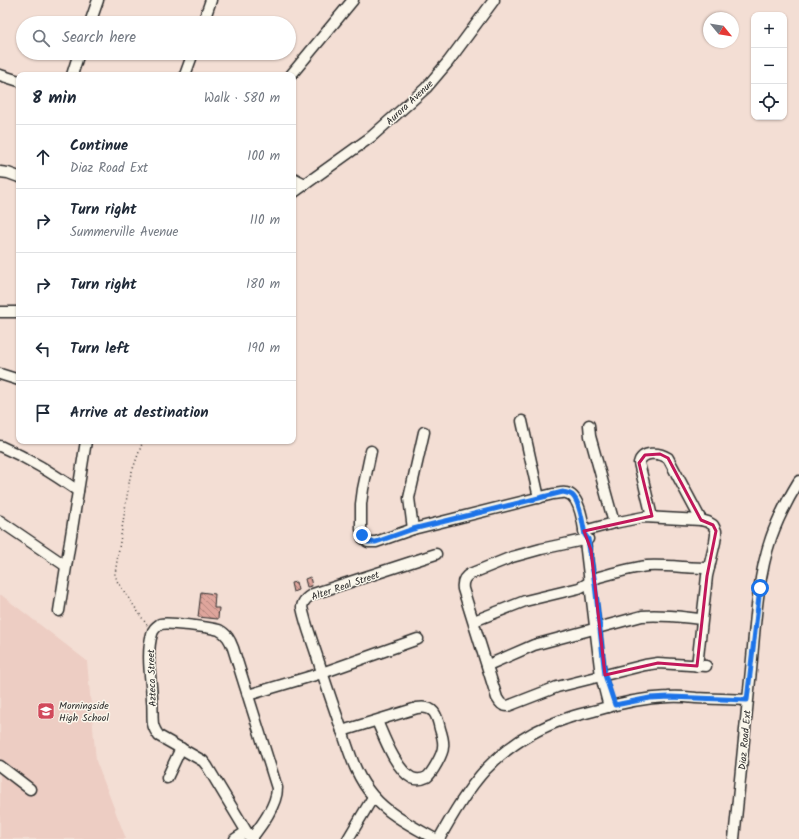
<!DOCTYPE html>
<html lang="en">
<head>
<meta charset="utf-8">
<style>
  body { margin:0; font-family:Kalam,sans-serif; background:#f2f2f3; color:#1f2937 }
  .controls { position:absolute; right:12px; top:12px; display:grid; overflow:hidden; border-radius:8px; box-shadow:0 1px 3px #0004 }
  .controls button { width:36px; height:36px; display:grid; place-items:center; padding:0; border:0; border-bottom:1px solid #e0e1e3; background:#fff; color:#1f2937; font:20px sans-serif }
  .compass { position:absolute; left:703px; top:12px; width:36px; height:36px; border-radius:50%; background:#fff; box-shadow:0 1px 3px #0004; rotate:120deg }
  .stop { position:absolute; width:12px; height:12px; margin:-9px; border:3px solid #1a73e8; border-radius:50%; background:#fff }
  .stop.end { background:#1a73e8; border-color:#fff; box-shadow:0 1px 4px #0008 }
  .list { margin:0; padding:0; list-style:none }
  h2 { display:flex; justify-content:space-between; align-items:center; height:52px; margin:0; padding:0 16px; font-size:17px }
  h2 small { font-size:13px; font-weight:400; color:#747a83 }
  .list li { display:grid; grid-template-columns:26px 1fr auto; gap:12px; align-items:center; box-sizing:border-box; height:64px; padding:0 16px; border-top:1px solid #e0e1e3 }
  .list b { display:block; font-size:15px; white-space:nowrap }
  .list p { margin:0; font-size:13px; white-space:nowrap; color:#747a83 }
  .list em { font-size:13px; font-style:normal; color:#747a83 }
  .icon { flex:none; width:22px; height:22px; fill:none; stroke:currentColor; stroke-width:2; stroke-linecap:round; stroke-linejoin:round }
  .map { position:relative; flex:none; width:799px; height:839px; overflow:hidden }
  .search { position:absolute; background:#fff; box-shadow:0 1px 3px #0004; left:16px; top:16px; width:280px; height:44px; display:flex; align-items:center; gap:10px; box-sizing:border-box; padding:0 14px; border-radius:22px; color:#747a83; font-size:15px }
  .panel { position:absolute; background:#fff; box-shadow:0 1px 3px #0004; left:16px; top:72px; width:280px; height:372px; border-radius:8px }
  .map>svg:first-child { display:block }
  .built { fill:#edcdc3 }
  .building { fill:url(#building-back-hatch); stroke:#2b2b2b }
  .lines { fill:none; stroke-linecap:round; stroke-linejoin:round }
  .minor-casing { stroke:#2b2b2b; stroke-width:13 }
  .path { stroke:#2b2b2b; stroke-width:1.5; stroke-dasharray:1 3; stroke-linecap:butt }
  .minor { stroke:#fbf7ec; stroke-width:10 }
  .route { stroke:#1a73e8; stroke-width:5 }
  .marked { fill:none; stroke:#c2185b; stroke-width:3; stroke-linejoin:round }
  .labels { text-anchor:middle; stroke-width:3; stroke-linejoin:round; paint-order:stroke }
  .street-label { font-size:10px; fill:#2b2b2b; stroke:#fbf7ec }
  .poi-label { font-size:10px; fill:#2b2b2b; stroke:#fbf7ec; text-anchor:start }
</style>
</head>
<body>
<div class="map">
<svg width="799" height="839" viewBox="0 0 799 839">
  <defs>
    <pattern id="building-back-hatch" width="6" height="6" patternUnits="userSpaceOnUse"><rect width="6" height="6" fill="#dfa59c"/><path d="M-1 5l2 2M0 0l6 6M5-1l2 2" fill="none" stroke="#b5877f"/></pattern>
  </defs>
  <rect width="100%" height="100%" fill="#f3ded4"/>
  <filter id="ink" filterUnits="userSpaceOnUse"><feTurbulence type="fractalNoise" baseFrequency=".025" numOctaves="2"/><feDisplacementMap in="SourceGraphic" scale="8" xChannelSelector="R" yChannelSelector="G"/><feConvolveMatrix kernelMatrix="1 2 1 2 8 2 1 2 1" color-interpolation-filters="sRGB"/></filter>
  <g filter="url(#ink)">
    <!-- built -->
    <path class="built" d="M0 594 87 661 96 761 126 839H0Z"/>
    <!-- building -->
    <g class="building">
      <path d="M310 577 312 586 307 587 305 579Z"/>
      <path d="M296 582 298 590 293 592 291 583Z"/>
      <path d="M201 592 215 594 214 608H219L218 619 198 617Z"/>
    </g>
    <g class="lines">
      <defs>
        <g id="minor">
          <path d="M90 23 98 0"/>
          <path d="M203 23 211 0"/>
          <path d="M0 75 19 81"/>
          <path d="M72 75 79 53"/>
          <path d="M185 75 193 53"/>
          <path d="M291 75 353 0"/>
          <path d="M0 172 8 173 19 177"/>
          <path d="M293 178 305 184"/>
          <path d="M293 193 371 137 426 88 448 62 494 0"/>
          <path d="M0 312H19"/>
          <path d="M0 374 19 380"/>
          <path d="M522 421 539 498"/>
          <path d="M589 425 590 436 614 523"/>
          <path d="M0 446C30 459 52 473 78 491"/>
          <path d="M371 451 363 489 361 504V529L363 538 368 542H376L413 529 553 494C557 494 562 492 566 493 580 495 583 523 585 535V540L586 550 601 676 609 707"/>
          <path d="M652 517 639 463C642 451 659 452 668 458L701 520"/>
          <path d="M0 521 66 566"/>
          <path d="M413 529 409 498 424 432"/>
          <path d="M584 531 614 523 644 517 701 520 708 522 713 525 716 531V535L715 542 707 576 697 666"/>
          <path d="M588 539 541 549 523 554 512 557 470 574C464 577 462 582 463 589L497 698C500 703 502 706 508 706L557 687 645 665 658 663 706 666"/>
          <path d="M59 611 86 441"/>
          <path d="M474 621 525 601 579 588C586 585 592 580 599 577 614 573 631 568 647 566 666 565 689 568 709 568"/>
          <path d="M160 624C169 622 208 627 219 630 227 634 230 640 233 648L277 788C277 805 261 826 251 839L207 766 203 761 159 736C156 732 154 729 153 724 152 716 153 708 152 699 151 679 146 653 152 634 153 629 156 627 160 624Z"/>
          <path d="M488 665 534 645 642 616C662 614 681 617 701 619"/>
          <path d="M248 695 322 673 418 639"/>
          <path d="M342 731 417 708C434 705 437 715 440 729 442 735 444 741 443 747 443 754 432 773 427 777 423 779 417 780 412 778 396 770 384 737 377 721"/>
          <path d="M0 766 30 789"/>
          <path d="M167 778 181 748"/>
          <path d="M235 839 246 832"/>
          <path d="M348 839 373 797"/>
          <path d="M435 839C414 827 389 815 373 796 355 776 349 750 340 725 332 702 324 679 317 656 312 640 305 623 302 607 303 600 308 597 313 594L436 554"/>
          <path d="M439 839C453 814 467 790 486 769 508 746 535 729 565 719 575 715 586 713 597 710 620 703 644 698 668 697 678 696 687 697 696 698 713 699 730 699 747 700"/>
          <path d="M734 839C740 783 745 726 751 670 755 627 757 579 771 538 778 518 788 499 799 481"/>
        </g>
      </defs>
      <!-- minor casing -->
      <use href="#minor" class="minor-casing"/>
      <!-- path -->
      <path class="path" d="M143 441 130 477 115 574 117 581 147 625"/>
      <!-- minor -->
      <use href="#minor" class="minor"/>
    </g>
  </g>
  <g class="lines" filter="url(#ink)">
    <!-- route -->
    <path class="route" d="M362 535 363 538 368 542H376L413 529 539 498 563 492C566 493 569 493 572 495 580 501 583 525 585 535L588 539 595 584 605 675 615 705 650 698 670 697 747 700 760 588"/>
  </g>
  <!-- marked area -->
  <path class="marked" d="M660 454 668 458 701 520 713 525 716 531 707 576 697 666 658 663 605 675 591 550 584 531 652 516 639 463 645 455Z"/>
  <!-- icons -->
  <defs>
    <symbol id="school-square" viewBox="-11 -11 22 22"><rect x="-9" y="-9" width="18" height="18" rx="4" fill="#d1495b" stroke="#fbf7ec"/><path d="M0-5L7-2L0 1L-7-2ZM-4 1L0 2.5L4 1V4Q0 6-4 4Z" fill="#fff"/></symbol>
  </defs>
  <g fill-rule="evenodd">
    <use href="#school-square" x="36" y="701" width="20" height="20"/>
  </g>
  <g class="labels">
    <!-- street labels -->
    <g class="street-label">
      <text transform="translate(409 102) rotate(-43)" y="4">Aurora Avenue</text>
      <text transform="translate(345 585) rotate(-19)" y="4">Alter Real Street</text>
      <text transform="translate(151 678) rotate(-92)" y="4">Azteca Street</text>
      <text transform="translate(744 740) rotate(-85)" y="4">Diaz Road Ext</text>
    </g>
    <!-- poi labels -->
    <g class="poi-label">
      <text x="59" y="709">Morningside<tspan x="59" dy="12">High School</tspan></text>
    </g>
  </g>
</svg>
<div class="controls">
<button>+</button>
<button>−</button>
<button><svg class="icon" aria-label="locate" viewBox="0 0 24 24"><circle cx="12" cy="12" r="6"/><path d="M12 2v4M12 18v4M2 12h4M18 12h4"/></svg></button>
</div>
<svg class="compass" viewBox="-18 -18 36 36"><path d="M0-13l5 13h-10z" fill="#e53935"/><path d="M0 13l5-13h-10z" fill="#747a83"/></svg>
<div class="stop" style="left:760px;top:588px"></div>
<div class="stop end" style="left:362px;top:535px"></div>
<div class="search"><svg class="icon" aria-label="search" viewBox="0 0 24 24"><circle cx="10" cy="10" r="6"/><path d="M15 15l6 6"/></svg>Search here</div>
<section class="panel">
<h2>8 min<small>Walk · 580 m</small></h2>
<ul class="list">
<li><svg class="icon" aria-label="ahead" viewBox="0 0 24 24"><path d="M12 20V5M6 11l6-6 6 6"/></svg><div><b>Continue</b><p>Diaz Road Ext</p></div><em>100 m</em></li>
<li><svg class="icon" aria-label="right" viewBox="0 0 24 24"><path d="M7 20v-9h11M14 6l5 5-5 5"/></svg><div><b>Turn right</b><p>Summerville Avenue</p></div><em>110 m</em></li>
<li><svg class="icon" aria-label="right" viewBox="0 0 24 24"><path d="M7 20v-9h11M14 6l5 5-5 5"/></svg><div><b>Turn right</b></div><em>180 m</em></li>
<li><svg class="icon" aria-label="left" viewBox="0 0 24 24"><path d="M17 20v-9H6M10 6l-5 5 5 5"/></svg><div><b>Turn left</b></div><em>190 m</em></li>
<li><svg class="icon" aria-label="arrive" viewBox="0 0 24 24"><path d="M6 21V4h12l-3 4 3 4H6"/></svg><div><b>Arrive at destination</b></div></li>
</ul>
</section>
</div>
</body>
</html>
